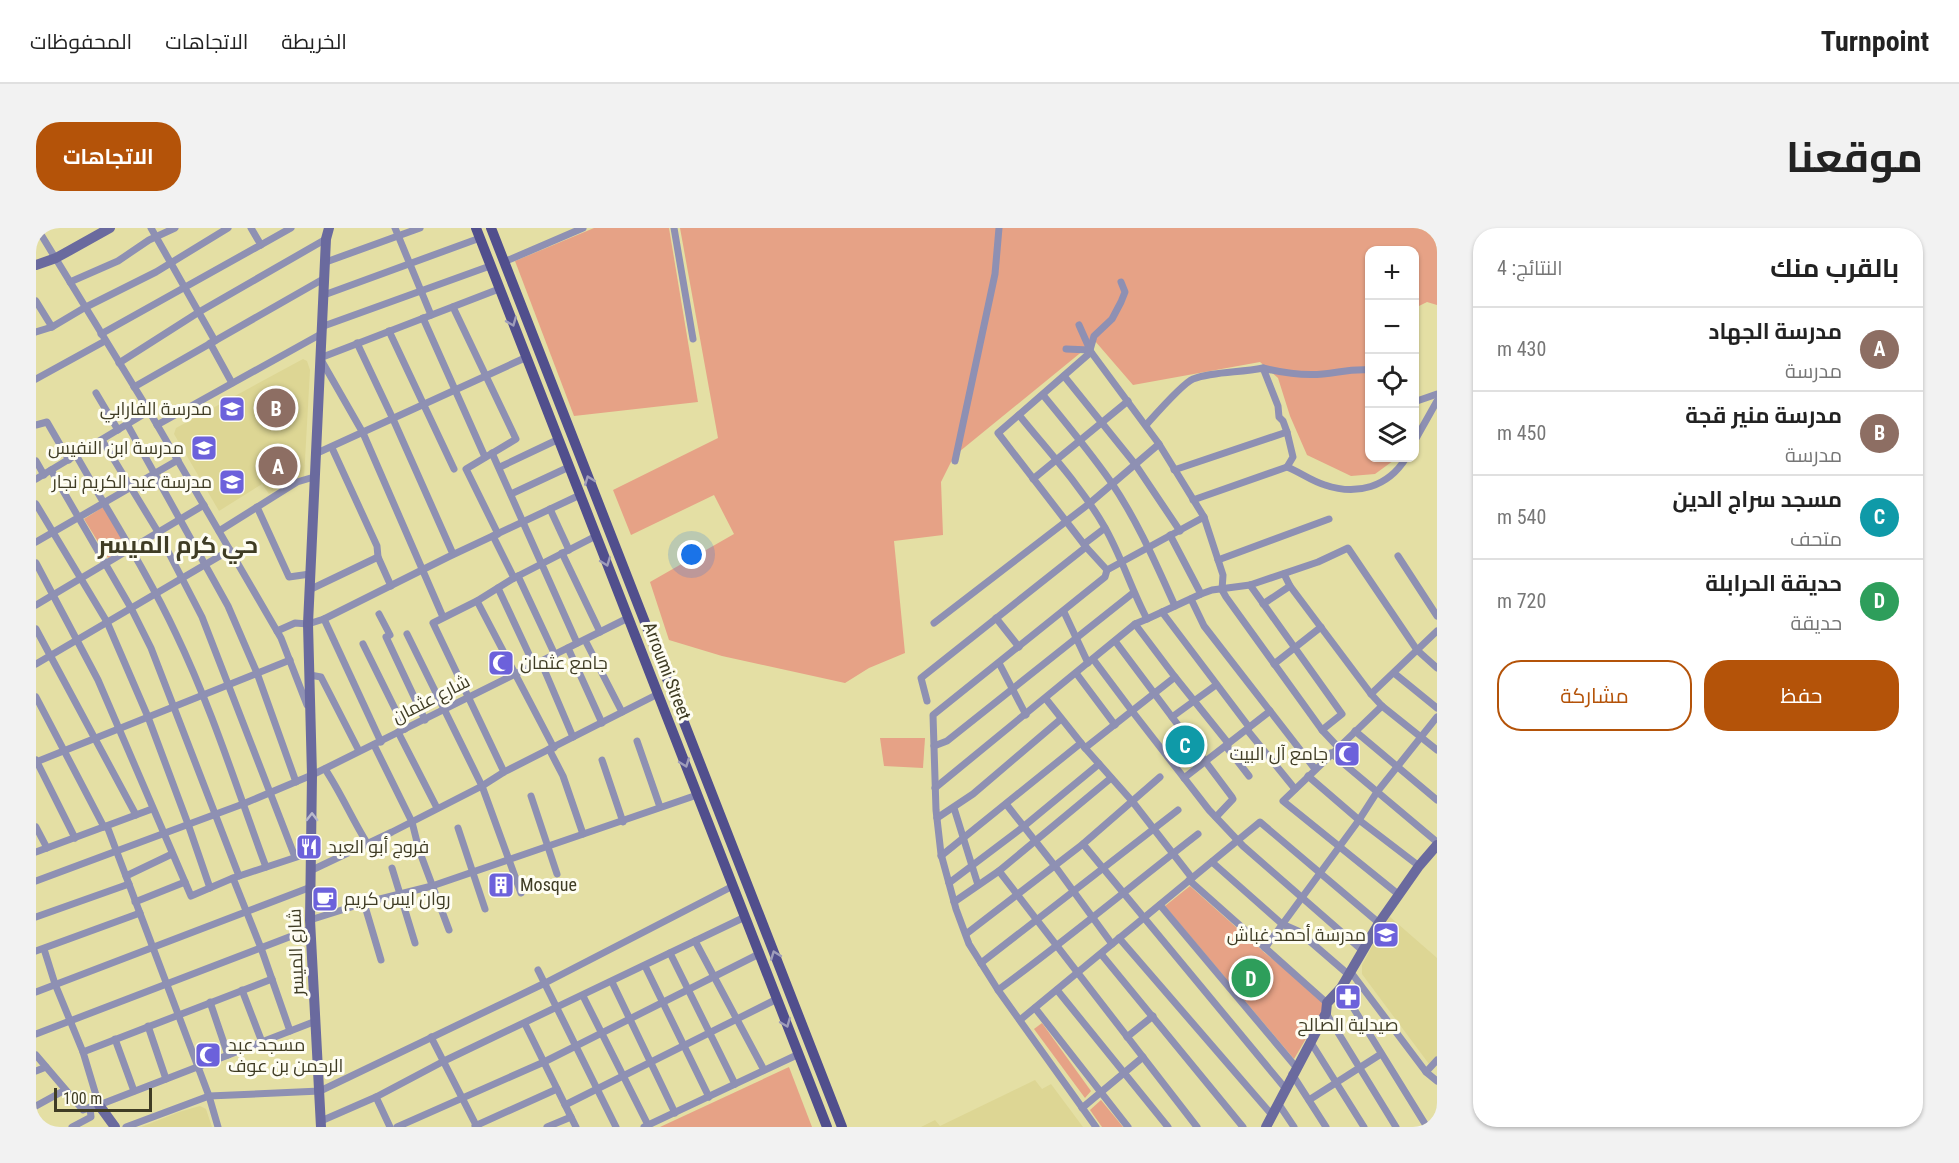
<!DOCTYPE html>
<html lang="ar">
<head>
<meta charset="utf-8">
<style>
  body { margin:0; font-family:"Roboto Condensed",Cairo,sans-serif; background:#f2f2f2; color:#222; direction:rtl }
  .controls { position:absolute; right:18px; top:18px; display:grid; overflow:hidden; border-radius:12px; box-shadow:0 2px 4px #0004 }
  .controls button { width:54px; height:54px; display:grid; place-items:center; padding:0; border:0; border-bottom:2px solid #e0e0e0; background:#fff; color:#222; font:30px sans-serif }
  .scale { position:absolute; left:18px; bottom:15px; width:98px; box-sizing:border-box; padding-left:6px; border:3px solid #3f3c24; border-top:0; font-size:16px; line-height:21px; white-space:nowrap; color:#3f3c24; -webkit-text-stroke:4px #fefdf2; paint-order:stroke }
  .you { position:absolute; left:656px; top:327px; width:21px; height:21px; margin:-15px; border:4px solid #fff; border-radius:50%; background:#1a73e8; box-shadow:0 0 0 9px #1a73e833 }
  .badge { display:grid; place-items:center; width:39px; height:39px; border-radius:50%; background:#b45309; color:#fff; font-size:20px; font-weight:700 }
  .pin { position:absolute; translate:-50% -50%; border:3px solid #fff; box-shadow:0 2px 6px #0006 }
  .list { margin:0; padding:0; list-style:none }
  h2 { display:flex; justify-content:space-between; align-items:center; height:78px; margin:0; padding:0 24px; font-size:26px }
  h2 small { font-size:20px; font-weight:400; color:#767676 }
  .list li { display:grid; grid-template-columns:39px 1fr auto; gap:18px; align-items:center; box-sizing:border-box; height:84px; padding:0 24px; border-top:2px solid #e0e0e0 }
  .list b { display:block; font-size:22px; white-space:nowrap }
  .list p { margin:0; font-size:20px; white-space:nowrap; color:#767676 }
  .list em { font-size:20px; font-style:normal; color:#767676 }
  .actions { display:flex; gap:12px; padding:18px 24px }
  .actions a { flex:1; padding:14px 0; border:2px solid #b45309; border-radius:24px; text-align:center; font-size:21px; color:#b45309 }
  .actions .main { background:#b45309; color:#fff }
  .icon { flex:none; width:33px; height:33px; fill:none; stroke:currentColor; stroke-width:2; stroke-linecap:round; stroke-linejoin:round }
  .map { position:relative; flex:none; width:1401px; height:899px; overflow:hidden; direction:ltr; border-radius:24px }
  header { display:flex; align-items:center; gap:36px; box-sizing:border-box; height:84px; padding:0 30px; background:#fff; border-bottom:2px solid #e0e0e0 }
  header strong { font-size:28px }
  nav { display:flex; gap:33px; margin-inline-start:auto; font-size:21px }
  .intro { display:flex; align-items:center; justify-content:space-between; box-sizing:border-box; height:144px; padding:0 36px }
  h1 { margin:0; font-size:42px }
  .button { padding:15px 27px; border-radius:24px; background:#b45309; color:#fff; font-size:21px; font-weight:700 }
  main { display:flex; gap:36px; padding:0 36px }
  aside { flex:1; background:#fff; border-radius:24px; box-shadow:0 2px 4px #0004 }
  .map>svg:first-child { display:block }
  .built { fill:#ddd694 }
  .green { fill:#e6a286 }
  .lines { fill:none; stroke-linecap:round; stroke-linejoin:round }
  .street { stroke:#8e90b3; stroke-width:7 }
  .secondary { stroke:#6a6a9e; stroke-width:10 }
  .primary { stroke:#514f8d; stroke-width:10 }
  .oneway { stroke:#9f9dba }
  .oneway2 { stroke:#bbc }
  .labels { text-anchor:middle; stroke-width:6; stroke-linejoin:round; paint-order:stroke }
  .poi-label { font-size:18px; fill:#3f3c24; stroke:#fefdf2; text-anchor:end }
  .street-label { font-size:18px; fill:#3f3c24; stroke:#fefdf2 }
  .district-label { font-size:24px; font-weight:bold; fill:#3f3c24; stroke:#fefdf2 }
</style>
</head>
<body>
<header>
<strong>Turnpoint</strong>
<nav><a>الخريطة</a><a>الاتجاهات</a><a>المحفوظات</a></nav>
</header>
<div class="intro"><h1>موقعنا</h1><a class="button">الاتجاهات</a></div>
<main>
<aside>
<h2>بالقرب منك<small>النتائج: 4</small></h2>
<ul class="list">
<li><span class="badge" style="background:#8d6e63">A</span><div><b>مدرسة الجهاد</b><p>مدرسة</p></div><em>430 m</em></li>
<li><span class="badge" style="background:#8d6e63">B</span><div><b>مدرسة منير قجة</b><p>مدرسة</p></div><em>450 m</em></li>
<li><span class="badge" style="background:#0f9aa8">C</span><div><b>مسجد سراج الدين</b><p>متحف</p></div><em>540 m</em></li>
<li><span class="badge" style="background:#2e9e5b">D</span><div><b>حديقة الحرابلة</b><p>حديقة</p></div><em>720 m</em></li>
</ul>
<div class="actions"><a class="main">حفظ</a><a>مشاركة</a></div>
</aside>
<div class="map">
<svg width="1401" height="899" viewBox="0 0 1401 899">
  <rect width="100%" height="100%" fill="#e4dfa4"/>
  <!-- built -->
  <g class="built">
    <path d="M267 131 271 133 274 142 268 250 258 251 233 266 226 256 183 283 138 206 140 200Z"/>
    <path d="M1354 689 1401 730V828L1393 836 1326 746V737L1351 691Z"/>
    <path d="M999 852 1006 861 1015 856 1047 899H885L899 892 904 898Z"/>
    <path d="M164 878 170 881 176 899H105L143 884Z"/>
  </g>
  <!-- green -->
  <g class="green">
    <path d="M558 0H633L662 174 538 188 479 33Z"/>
    <path d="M644 0H1401V77L1391 74 1379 80 1378 22H1334L1333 104 1329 106 1334 121V230H1361L1339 246 1315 248 1271 227 1254 188 1242 150 1224 134 1097 157 1059 113 918 228 905 254 907 307 858 313 869 425 833 440 809 455 686 428 633 412 614 354 698 306 678 267 595 307 577 262 682 210Z"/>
    <path d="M67 279 92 319 72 330 48 291Z"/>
    <path d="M844 510H889L887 540 848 538Z"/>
    <path d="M1154 658 1229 725 1291 775 1258 831 1129 678Z"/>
    <path d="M1006 795 1055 863 1049 870 998 801Z"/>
    <path d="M753 839 776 899H624Z"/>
    <path d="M1065 872 1087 899H1066L1054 882Z"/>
  </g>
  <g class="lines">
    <!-- street -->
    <g class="street">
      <path d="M1 0 113 183 245 410 271 477"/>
      <path d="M115 0 179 113"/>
      <path d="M215 0 225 17"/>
      <path d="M359 0 395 87"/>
      <path d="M638 0 657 111"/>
      <path d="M290 34 384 0"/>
      <path d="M468 34 547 0"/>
      <path d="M34 54 82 33 113 12 139 0"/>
      <path d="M288 67 444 10"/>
      <path d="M0 73 16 99"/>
      <path d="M417 79 480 211 430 241 462 306"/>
      <path d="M387 90 449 229"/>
      <path d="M1043 97 1055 124 1123 216 1168 289 1187 347 1186 362 1190 369 1286 502 1302 519"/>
      <path d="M285 99 454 38"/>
      <path d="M353 103 418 241"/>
      <path d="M0 104 16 99 48 80 120 44 192 0"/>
      <path d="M65 106 255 0"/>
      <path d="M174 115 196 155"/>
      <path d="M321 115 357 191 417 326"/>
      <path d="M1030 121 1054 122 1058 108 1076 91 1085 74 1089 64 1085 54"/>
      <path d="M1055 124 962 205 1050 319 1071 342 1069 349 897 487 900 582 905 626 920 681 933 716 962 762 1060 899"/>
      <path d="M83 135 163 84 290 11"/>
      <path d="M1227 140C1247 145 1266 148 1287 146 1306 144 1313 141 1334 142"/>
      <path d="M1028 148 1099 236 1144 303"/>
      <path d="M0 151 69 113"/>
      <path d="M98 159 289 50"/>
      <path d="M60 165 82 202"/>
      <path d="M1007 167C1030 195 1054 224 1075 254 1101 292 1120 336 1139 378"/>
      <path d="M1378 174 1401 166"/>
      <path d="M91 196 192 378 221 445 260 554"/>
      <path d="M0 197 11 194 33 232"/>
      <path d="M121 197 285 106"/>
      <path d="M1110 197C1119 187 1147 155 1157 151 1179 143 1204 145 1227 140L1242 178 1243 189 1247 193 1251 204 1257 229 1251 239"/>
      <path d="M66 212 122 304 166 389 259 629"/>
      <path d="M1378 214 1401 173"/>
      <path d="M296 220 341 318 342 329 355 358"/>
      <path d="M456 225 541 415"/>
      <path d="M279 226 491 129"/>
      <path d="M40 227C74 287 111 344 140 406 176 481 201 561 230 639"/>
      <path d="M0 233 8 247"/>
      <path d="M919 233 959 46 963 0"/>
      <path d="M464 239 523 211"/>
      <path d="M15 242 95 380 115 420 203 648"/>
      <path d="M1138 242 1251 204"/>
      <path d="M0 251 113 183"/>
      <path d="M997 251 1092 173"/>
      <path d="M475 266 533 239"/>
      <path d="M1157 272 1251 239C1264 244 1275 253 1289 257 1321 268 1352 259 1370 230"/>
      <path d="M0 276 71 394 112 489 152 596 174 660"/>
      <path d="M221 279 253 349 274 346"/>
      <path d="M514 281 533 322"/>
      <path d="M183 303 261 254 278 249"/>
      <path d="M1134 307 1165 366"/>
      <path d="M457 308 478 350"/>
      <path d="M0 314 142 232"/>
      <path d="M1048 316 1069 300"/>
      <path d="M526 325 564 404"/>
      <path d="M1362 328 1401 388"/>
      <path d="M1182 332 1293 291"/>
      <path d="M0 335 62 452 155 668 197 650 276 624"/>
      <path d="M1071 342 1168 289"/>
      <path d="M1248 346 1254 358 1335 466 1346 478 1401 522"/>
      <path d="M482 348 519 427"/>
      <path d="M1214 357 1306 486 1286 502"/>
      <path d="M462 360 498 437"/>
      <path d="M273 362 342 329"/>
      <path d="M1155 371 1168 398 1279 541"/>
      <path d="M441 373 518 520"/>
      <path d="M1227 376 1254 358"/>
      <path d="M0 377 168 277"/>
      <path d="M1028 384 1052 435"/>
      <path d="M1126 384 1213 499 1212 503 1259 561"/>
      <path d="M343 386 354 407 350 409 389 492"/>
      <path d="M407 389 327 205 284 130 463 61"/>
      <path d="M960 390 983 419"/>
      <path d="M288 391 345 514"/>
      <path d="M1111 391 1165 366 1176 362 1214 357 1282 334 1312 320 1381 422 1401 440"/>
      <path d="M898 395 1054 275 1123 216"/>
      <path d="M0 401 100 587"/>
      <path d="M241 403 259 395 272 396 288 391 412 329 544 267"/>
      <path d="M371 406 446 558 485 665"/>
      <path d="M549 412 586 484"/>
      <path d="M1079 413 1196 569 1197 571 1180 589"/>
      <path d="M327 416 369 501"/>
      <path d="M532 420 566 495"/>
      <path d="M1057 431 1096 483 1173 582 1207 618 1326 722"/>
      <path d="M505 434 537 509"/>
      <path d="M963 435 990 487"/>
      <path d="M0 436 194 322"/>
      <path d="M1238 436 1285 399"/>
      <path d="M1040 445 1079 497"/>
      <path d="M1358 445 1401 480"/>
      <path d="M274 447 285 449 323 523"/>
      <path d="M1139 449 1192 515V521L1213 548"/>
      <path d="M1335 466 1401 403"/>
      <path d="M0 469 68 599"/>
      <path d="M1010 471 1049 520 1139 449 1099 396"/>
      <path d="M891 473 885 450 1050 319"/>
      <path d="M1346 478 1247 573 1362 666"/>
      <path d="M1136 489 1180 457"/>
      <path d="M1319 503 1401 572"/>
      <path d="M362 504 401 580"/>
      <path d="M601 513 624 579"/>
      <path d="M338 517 376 594 383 622 413 702"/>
      <path d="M898 518 911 513 1097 365"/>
      <path d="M1049 520 1096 573 1156 650"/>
      <path d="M513 521 527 548 547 606"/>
      <path d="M1295 525 1401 614"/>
      <path d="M0 532 39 610"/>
      <path d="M566 532 587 594"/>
      <path d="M0 534 254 432"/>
      <path d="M289 541C305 565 316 591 331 615"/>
      <path d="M468 544 397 395 441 373 478 350 560 308"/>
      <path d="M1272 548 1323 592 1383 638"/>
      <path d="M1148 550 1234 483"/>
      <path d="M899 560 1099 396 1111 391C1095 361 1085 327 1068 298 1045 258 1012 223 983 187"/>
      <path d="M495 568 521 646"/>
      <path d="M970 576 1019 638 1076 716"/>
      <path d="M918 580 942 657"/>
      <path d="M901 590 937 566 1025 491"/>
      <path d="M71 598 173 868 182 899"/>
      <path d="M0 599 11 620"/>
      <path d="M422 600 449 681"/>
      <path d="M1047 616 1249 860"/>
      <path d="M0 624 116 581"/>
      <path d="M905 628 1045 515"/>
      <path d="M1176 634 1246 696 1262 703 1313 747"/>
      <path d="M356 640 379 715"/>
      <path d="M276 642 356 604 446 558 468 544 622 466"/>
      <path d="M963 643 1161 899"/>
      <path d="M90 648 136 626"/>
      <path d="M197 650 225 720 254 803"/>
      <path d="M1153 652 1291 775"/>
      <path d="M0 653 207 576 276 547 592 390"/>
      <path d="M913 655 987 599 1063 536"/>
      <path d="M99 674 149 654"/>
      <path d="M918 674 963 643 1075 550"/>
      <path d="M328 675 345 732"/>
      <path d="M1124 677 1260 839"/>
      <path d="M0 689 93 656"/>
      <path d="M274 692 328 675 396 658 661 567"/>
      <path d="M930 706 1047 616 1124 549"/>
      <path d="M1083 710 1236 887"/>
      <path d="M659 713 728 842"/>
      <path d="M1229 720 1323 592 1341 564 1401 489"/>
      <path d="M8 721 19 756 47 824 63 877"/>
      <path d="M0 723 104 685"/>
      <path d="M634 725 699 856"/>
      <path d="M1065 726 1207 899"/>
      <path d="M945 735 1142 582"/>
      <path d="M609 738 673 869"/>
      <path d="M502 742 580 899"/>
      <path d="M1314 743 1390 844 1401 853"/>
      <path d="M576 754 639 885"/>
      <path d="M1305 760 1391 899"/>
      <path d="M206 762 226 814"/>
      <path d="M962 762C1030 712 1095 658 1162 606"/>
      <path d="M1021 762 1132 899"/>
      <path d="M0 764 275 659"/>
      <path d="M547 768 612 897"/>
      <path d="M174 774 192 827"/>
      <path d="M999 780 1092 899"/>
      <path d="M1290 785 1360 899"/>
      <path d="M984 792 1224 594 1343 695"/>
      <path d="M489 796 540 899"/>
      <path d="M112 798 130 851"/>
      <path d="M0 806 274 701"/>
      <path d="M395 809 441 899"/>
      <path d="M1091 809 1117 788"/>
      <path d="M79 811 98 863"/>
      <path d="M1274 813 1328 899"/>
      <path d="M47 824 236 751"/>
      <path d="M0 827 47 882 63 877 280 793"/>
      <path d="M0 843 10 839"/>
      <path d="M1390 844 1401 832"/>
      <path d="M1256 846 1290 899"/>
      <path d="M340 869 354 899"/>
      <path d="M1273 872 1345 826"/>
      <path d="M1242 875 1258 899"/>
      <path d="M529 877 741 771"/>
      <path d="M0 878 29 862"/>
      <path d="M1046 880 1107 829"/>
      <path d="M285 893 340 869 408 833 709 689"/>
      <path d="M439 898 521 861"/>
      <path d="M36 899 55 889 54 879"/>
      <path d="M90 899 173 868 284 863 509 755 697 658"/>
      <path d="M361 899 508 834 723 726"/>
      <path d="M511 899 535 889"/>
      <path d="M608 899 763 826"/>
    </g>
    <!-- secondary -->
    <g class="secondary">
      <path d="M0 37 20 30 74 0"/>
      <path d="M63 877 79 899"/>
      <path d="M285 899 274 692 276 547 272 396 290 11 293 0"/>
      <path d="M1230 899 1290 785 1291 775 1305 760 1343 695 1383 638 1401 617"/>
    </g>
    <!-- primary -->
    <g class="primary">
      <path d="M440 0 791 899"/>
      <path d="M455 0 806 899"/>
    </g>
  </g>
  <!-- one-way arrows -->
  <defs><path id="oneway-chevron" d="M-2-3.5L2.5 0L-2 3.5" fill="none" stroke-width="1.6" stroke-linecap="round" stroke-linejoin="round" transform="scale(1.5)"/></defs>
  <g class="oneway">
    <use href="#oneway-chevron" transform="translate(476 94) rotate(68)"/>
    <use href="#oneway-chevron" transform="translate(553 252) rotate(-111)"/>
    <use href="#oneway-chevron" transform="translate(570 334) rotate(69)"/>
    <use href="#oneway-chevron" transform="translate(649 535) rotate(69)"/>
    <use href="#oneway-chevron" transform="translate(739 727) rotate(-111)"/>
    <use href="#oneway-chevron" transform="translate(750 795) rotate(68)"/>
  </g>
  <use class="oneway2" href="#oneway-chevron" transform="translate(276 589) rotate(-90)"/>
  <!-- icons -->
  <defs>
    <symbol id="school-square" viewBox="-11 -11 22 22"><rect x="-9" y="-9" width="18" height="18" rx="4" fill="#6c61db" stroke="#fefdf2"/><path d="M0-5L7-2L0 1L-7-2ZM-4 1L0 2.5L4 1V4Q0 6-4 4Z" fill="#fff"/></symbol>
    <symbol id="mosque-square" viewBox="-11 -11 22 22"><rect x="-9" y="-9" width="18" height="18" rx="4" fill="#6c61db" stroke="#fefdf2"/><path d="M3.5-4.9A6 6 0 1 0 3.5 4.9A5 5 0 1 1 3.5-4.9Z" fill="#fff"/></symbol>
    <symbol id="restaurant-square" viewBox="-11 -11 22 22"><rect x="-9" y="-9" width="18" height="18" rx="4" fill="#6c61db" stroke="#fefdf2"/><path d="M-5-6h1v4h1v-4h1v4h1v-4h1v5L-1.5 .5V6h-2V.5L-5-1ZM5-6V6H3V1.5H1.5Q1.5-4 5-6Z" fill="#fff"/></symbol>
    <symbol id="building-square" viewBox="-11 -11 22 22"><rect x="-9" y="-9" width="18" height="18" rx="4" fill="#6c61db" stroke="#fefdf2"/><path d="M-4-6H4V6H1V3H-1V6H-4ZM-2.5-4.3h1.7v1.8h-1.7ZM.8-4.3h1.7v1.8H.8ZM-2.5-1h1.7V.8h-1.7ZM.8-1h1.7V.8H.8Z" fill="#fff"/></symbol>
    <symbol id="cafe-square" viewBox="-11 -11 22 22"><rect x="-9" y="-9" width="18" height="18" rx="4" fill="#6c61db" stroke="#fefdf2"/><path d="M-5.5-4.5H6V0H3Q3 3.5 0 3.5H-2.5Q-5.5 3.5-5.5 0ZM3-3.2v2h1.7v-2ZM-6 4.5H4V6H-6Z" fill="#fff"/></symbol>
    <symbol id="pharmacy-square" viewBox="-11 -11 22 22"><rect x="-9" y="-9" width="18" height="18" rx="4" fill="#6c61db" stroke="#fefdf2"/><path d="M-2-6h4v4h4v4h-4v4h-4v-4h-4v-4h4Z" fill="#fff"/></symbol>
  </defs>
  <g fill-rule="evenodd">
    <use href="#school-square" x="181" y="166" width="30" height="30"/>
    <use href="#school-square" x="153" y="205" width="30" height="30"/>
    <use href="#school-square" x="181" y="239" width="30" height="30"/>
    <use href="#mosque-square" x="450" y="420" width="30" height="30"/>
    <use href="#mosque-square" x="1296" y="511" width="30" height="30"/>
    <use href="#restaurant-square" x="258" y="604" width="30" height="30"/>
    <use href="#building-square" x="450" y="642" width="30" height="30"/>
    <use href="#cafe-square" x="274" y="656" width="30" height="30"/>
    <use href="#school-square" x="1335" y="692" width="30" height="30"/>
    <use href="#pharmacy-square" x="1297" y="754" width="30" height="30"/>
    <use href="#mosque-square" x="157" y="812" width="30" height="30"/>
  </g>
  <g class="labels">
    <!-- poi labels -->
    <g class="poi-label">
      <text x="176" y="187">مدرسة الفارابي</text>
      <text x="148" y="226">مدرسة ابن النفيس</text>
      <text x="176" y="260">مدرسة عبد الكريم نجار</text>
      <text x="484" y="441" text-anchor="start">جامع عثمان</text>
      <text x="1292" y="532">جامع آل البيت</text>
      <text x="292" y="625" text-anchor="start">فروج أبو العبد</text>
      <text x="484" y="663" text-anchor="start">Mosque</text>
      <text x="308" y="677" text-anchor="start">روان ايس كريم</text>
      <text x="1330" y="713">مدرسة أحمد غباش</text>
      <text x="1312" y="803" text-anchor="middle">صيدلية الصالح</text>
      <text x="192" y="823" text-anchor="start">مسجد عبد<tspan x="192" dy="21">الرحمن بن عوف</tspan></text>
    </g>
    <!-- street labels -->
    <g class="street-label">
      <text transform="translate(631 443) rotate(69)" y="6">Arroumi Street</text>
      <text transform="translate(395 471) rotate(-27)" y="6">شارع عثمان</text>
      <text transform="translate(260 724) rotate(-92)" y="6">شارع الميسر</text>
    </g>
    <!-- district labels -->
    <g class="district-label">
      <text x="142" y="325">حي كرم الميسر</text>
    </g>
  </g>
</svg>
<div class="controls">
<button>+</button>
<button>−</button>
<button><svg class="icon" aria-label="locate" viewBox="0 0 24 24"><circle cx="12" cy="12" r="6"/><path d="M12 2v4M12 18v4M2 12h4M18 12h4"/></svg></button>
<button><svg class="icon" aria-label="layers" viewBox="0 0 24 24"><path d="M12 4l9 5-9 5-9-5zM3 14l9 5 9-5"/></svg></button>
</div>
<div class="scale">100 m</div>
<div class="you"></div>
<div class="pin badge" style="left:242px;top:238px;background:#8d6e63">A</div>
<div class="pin badge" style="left:240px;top:180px;background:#8d6e63">B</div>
<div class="pin badge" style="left:1149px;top:517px;background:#0f9aa8">C</div>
<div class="pin badge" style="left:1215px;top:750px;background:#2e9e5b">D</div>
</div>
</main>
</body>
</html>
